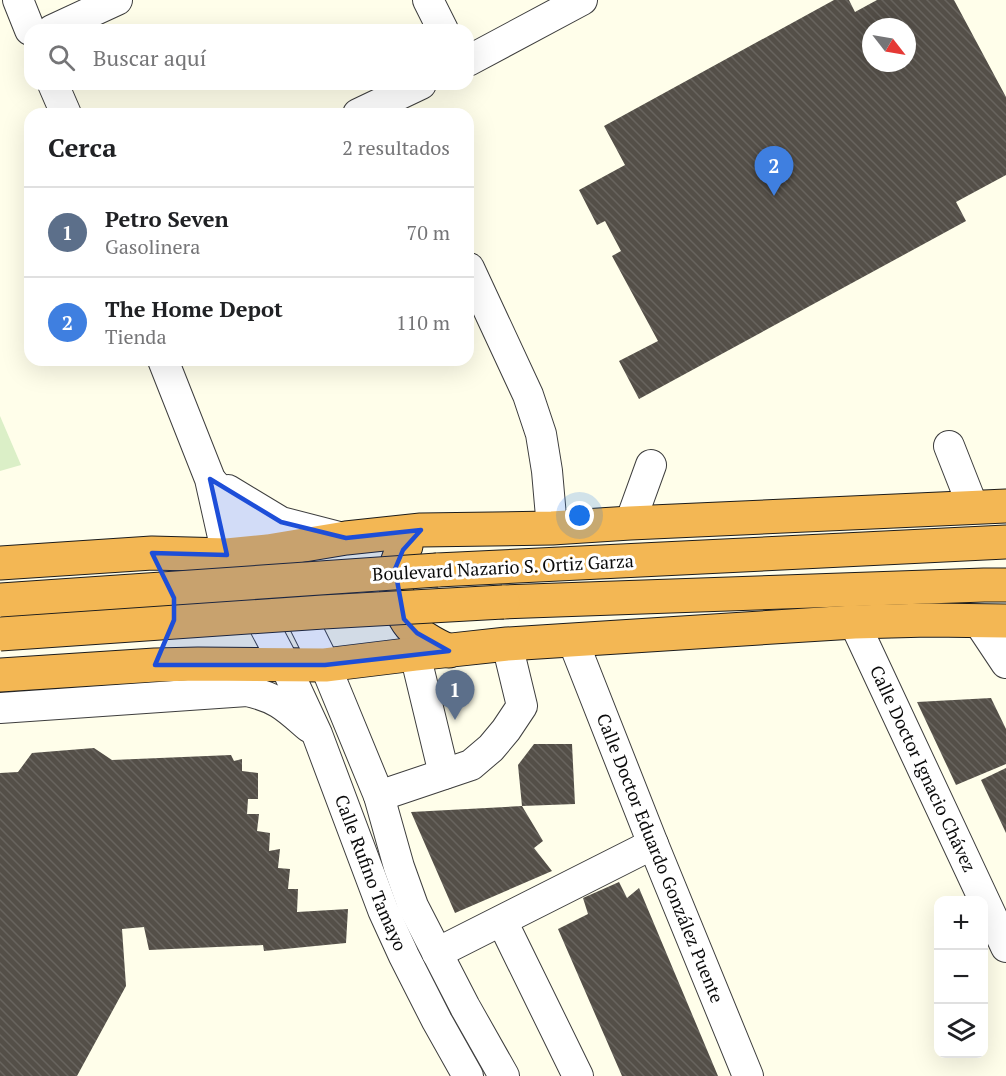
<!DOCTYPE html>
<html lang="es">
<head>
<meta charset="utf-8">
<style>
  body { margin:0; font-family:"PT Serif",serif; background:#f2f2f2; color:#202124 }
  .controls { position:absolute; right:18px; bottom:18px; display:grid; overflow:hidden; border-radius:12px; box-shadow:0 6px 24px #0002 }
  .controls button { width:54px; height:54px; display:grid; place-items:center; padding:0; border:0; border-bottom:2px solid #e0e0e0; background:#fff; color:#202124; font:30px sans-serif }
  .compass { position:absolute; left:862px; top:18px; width:54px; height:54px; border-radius:50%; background:#fff; box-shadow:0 6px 24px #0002; rotate:121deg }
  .you { position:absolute; left:580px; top:516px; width:21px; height:21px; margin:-15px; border:4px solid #fff; border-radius:50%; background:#1a73e8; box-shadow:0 0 0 9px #1a73e833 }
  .badge { display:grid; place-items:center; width:39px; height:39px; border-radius:50%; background:#ba3625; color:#fff; font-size:20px; font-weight:700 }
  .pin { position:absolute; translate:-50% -50px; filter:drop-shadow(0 2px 3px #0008) }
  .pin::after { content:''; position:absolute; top:32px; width:21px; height:18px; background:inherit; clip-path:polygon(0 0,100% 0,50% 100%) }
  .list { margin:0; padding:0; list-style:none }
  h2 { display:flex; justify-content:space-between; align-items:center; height:78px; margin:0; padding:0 24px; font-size:26px }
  h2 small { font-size:20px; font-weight:400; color:#757577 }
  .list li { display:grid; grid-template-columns:39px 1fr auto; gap:18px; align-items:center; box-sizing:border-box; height:90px; padding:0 24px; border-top:2px solid #e0e0e0 }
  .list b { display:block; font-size:22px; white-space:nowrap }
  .list p { margin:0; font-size:20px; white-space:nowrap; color:#757577 }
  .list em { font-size:20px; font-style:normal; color:#757577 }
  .icon { flex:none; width:33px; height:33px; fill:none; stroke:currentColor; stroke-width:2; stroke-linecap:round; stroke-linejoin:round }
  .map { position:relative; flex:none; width:1006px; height:1076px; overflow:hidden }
  .search { position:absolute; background:#fff; box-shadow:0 6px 24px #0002; left:24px; top:24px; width:450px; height:66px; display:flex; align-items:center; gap:15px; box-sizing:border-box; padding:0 21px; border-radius:18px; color:#757577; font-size:22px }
  .panel { position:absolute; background:#fff; box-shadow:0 6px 24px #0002; left:24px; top:108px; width:450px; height:258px; border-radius:18px }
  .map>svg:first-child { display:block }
  .pitch { fill:#dbefc7 }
  .building { fill:url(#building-back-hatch); fill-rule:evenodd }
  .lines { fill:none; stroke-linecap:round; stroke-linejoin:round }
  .minor-casing { stroke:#3e3e3e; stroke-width:32 }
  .highway-casing { stroke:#1c1c1c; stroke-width:35 }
  .minor { stroke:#fff; stroke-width:30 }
  .highway { stroke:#f3b754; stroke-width:33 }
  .highway-bridge-casing { stroke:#1c1c1c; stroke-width:35; stroke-linecap:butt }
  .highway-bridge { stroke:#f3b754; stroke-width:33 }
  .marked { fill:#1d4ed8; fill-opacity:0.2; stroke:#1d4ed8; stroke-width:4.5; stroke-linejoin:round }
  .labels { text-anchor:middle; stroke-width:6; stroke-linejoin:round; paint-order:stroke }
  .street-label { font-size:18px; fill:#0b0b0b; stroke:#fff }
</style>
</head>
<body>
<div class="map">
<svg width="1006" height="1076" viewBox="0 0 1006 1076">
  <defs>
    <pattern id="building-back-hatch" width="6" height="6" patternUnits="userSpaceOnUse" patternTransform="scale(1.5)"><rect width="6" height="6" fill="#544f48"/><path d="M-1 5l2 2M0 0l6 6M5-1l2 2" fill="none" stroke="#68645e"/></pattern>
  </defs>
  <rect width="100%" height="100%" fill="#fffeea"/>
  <!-- pitch -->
  <path class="pitch" d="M0 416 21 465 0 471Z"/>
  <!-- building -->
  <g class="building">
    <path d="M834 0H849L855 12 877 0H954L1006 97V175L956 202 966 221 639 399 619 361 658 341 612 256 621 251 605 221 597 225 579 190 625 165 604 126ZM871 27H907V63H871Z"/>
    <path d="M991 698 1006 729V764L956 785 917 702Z"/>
    <path d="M534 744H572L575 804 522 806 518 765Z"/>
    <path d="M94 748 112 760 231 755 234 761 242 759V771L258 773V799H248L247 814H259L257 831 270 833 269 851 280 849 278 868 290 869 288 889H298L297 912 348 909 346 943 264 951 263 945 149 950 144 927 122 929 126 986 77 1076H0V773L18 772 32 753Z"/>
    <path d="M1006 768V833L981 780Z"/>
    <path d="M522 806 543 841 534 848 552 871 455 913 411 812Z"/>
    <path d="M619 882 627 898 639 888 718 1076H622L558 929 588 914 583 898Z"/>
  </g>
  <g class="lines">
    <defs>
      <g id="minor">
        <path d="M18 0 30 30"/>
        <path d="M428 0 443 30"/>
        <path d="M52 30 117 0"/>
        <path d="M468 61 582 0"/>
        <path d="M53 84 66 114"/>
        <path d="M358 114 421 84"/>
        <path d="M469 268 528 395 541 434 547 471 552 528"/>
        <path id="s1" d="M163 360 210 479 227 555 285 665 317 734 383 910 404 956 437 1021 468 1076"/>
        <path d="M949 446 973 507"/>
        <path d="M214 484 268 551 325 665 379 796 399 867 413 906 465 1007 504 1076"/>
        <path d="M228 490 281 522 343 538"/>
        <path d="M630 523 651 465"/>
        <path d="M978 621 1006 663"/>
        <path id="s2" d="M854 622 1006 947"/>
        <path id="s3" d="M573 641 653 844 748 1076"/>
        <path d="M415 654 444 774"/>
        <path d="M0 708 247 691C278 698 286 707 309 727"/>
        <path d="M379 796 471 765 491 748 506 730 522 706 507 644"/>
        <path d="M502 921 578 1076"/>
        <path d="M437 953 653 844"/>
      </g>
      <g id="highway">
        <path d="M406 546C397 556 395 569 396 582 398 622 414 635 449 651"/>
        <path d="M0 563 152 553 227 555 268 551 346 538 421 530 552 528 630 523 1006 506"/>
        <path d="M437 570 1006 542"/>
        <path d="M503 602 984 585H1006"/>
        <path d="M0 675 155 665 198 664 325 665 415 654 507 644 854 622 929 620 1006 621"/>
      </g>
    </defs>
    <!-- minor casing -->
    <use href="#minor" class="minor-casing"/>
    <!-- highway casing -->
    <use href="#highway" class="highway-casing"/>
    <!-- minor -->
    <use href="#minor" class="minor"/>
    <!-- highway -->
    <use href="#highway" class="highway"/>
    <defs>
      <g id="highway-bridge">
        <path d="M0 600 437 570"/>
        <path d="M0 634 323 612 503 602"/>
      </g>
    </defs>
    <!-- highway-bridge casing -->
    <use href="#highway-bridge" class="highway-bridge-casing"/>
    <!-- highway-bridge -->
    <use href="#highway-bridge" class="highway-bridge"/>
  </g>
  <!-- marked area -->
  <path class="marked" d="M210 479 281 522 346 538 421 530 403 550 395 569 404 619 417 633 449 651 325 665H155L174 620V598L152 553 227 555Z"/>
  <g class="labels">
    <!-- street labels -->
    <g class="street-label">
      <text transform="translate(503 568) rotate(-3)" y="6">Boulevard Nazario S. Ortiz Garza</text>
      <text dy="6" stroke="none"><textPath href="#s2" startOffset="162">Calle Doctor Ignacio Chávez</textPath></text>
      <text dy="6" stroke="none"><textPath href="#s3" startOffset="234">Calle Doctor Eduardo González Puente</textPath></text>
      <text dy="6" stroke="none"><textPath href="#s1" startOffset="555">Calle Rufino Tamayo</textPath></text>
    </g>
  </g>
</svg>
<div class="controls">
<button>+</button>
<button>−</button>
<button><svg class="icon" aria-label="layers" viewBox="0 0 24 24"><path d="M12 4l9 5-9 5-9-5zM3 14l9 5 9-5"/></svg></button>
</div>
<svg class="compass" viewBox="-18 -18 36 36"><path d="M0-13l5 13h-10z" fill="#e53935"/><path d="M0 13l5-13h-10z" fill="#757577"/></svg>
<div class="you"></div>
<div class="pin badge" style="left:455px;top:720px;background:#5c6f8a">1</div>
<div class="pin badge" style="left:774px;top:196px;background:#3f7fe0">2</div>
<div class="search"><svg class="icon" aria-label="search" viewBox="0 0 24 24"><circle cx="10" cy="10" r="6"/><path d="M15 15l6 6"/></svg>Buscar aquí</div>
<section class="panel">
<h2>Cerca<small>2 resultados</small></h2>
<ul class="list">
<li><span class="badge" style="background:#5c6f8a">1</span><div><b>Petro Seven</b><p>Gasolinera</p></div><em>70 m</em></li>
<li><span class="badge" style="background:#3f7fe0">2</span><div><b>The Home Depot</b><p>Tienda</p></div><em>110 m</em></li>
</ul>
</section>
</div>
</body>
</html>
